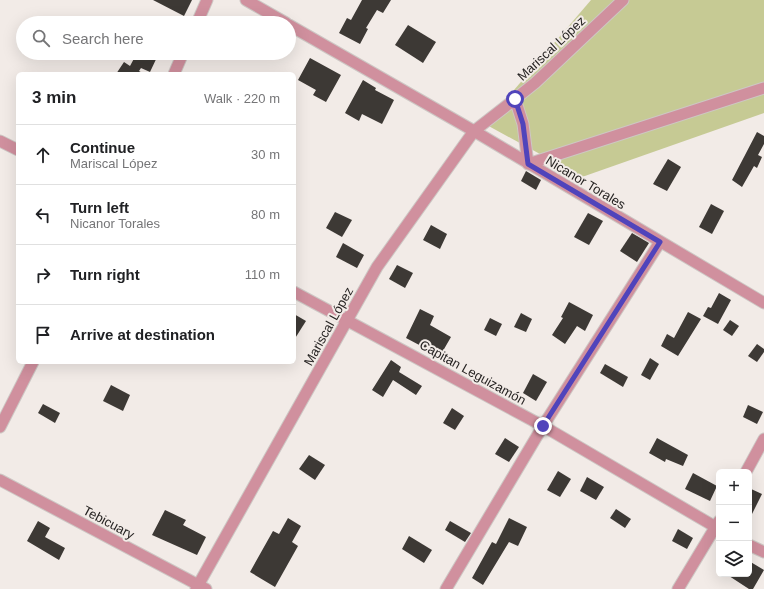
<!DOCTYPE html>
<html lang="en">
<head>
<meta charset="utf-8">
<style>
  body { margin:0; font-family:Helvetica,sans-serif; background:#f2f2f2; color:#202124 }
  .controls { position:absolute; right:12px; bottom:12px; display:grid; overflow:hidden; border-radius:6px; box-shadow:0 4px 16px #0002 }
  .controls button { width:36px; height:36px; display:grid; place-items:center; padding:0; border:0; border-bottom:1px solid #e0e0e0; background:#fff; color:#202124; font:20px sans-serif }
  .stop { position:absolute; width:12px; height:12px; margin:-9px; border:3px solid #5044bb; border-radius:50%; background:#fff }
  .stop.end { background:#5044bb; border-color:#fff; box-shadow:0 1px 4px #0008 }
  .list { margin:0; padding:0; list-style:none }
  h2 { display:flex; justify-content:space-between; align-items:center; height:52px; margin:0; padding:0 16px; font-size:17px }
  h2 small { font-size:13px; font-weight:400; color:#757577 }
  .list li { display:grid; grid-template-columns:26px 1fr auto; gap:12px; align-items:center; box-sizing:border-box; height:60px; padding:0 16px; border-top:1px solid #e0e0e0 }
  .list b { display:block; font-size:15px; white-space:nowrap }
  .list p { margin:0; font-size:13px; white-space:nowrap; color:#757577 }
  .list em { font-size:13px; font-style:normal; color:#757577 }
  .icon { flex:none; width:22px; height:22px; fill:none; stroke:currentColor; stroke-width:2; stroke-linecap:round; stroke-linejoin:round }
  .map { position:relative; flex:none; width:764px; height:589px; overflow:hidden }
  .search { position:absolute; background:#fff; box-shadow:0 4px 16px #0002; left:16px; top:16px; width:280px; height:44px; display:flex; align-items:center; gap:10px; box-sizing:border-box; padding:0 14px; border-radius:22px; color:#757577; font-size:15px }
  .panel { position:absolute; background:#fff; box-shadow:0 4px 16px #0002; left:16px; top:72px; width:280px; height:292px; border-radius:6px }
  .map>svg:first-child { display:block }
  .green { fill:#c6ca94 }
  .building { fill:#3d3935 }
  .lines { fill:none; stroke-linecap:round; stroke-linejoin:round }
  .minor-casing { stroke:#cdc7c4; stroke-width:13 }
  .minor { stroke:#d0909e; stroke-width:11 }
  .route { stroke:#5044bb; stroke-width:5 }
  .labels { text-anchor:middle; stroke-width:4; stroke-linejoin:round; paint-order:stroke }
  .street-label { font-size:13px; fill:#262322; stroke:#f2ebe7 }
</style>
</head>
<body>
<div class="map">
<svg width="764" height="589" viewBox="0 0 764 589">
  <rect width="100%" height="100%" fill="#f2ebe7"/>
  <!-- green -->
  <path class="green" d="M591 0H764V113L582 177 485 124Z"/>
  <!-- building -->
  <g class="building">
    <path d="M153 0H192L184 16Z"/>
    <path d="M362 0H391L383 13 377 10 366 28 368 29 360 44 339 33 347 18 351 20Z"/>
    <path d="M408 25 436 42 423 63 395 45Z"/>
    <path d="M137 53H159L150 72 141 68 139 71 144 74H116L124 62 130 66Z"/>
    <path d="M310 58 341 75 326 102 313 95 316 90 298 80Z"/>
    <path d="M363 80 376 88 375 90 394 100 382 124 362 114 359 121 345 113Z"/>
    <path d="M757 132 764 136V144L758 155 762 157 757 168 754 166 742 187 732 180Z"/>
    <path d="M668 159 681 167 667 191 653 184Z"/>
    <path d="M526 171 541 180 536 190 521 181Z"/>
    <path d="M711 204 724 211 712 234 699 227Z"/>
    <path d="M335 212 352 220 342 237 326 228Z"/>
    <path d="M588 213 603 221 589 245 574 237Z"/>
    <path d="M431 225 447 234 440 249 423 240Z"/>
    <path d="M632 233 649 243 637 262 620 251Z"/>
    <path d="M343 243 364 255 357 268 336 257Z"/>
    <path d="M397 265 413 273 405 288 389 279Z"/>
    <path d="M719 293 731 300 718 324 703 316 708 307 711 308Z"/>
    <path d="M569 302 593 315 585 331 577 326 565 344 552 335 563 318 561 317Z"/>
    <path d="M420 309 434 316 430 325 451 337 440 356 406 338Z"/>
    <path d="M688 312 701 319 678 356 661 346 667 334 674 338Z"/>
    <path d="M521 313 532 319 526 332 514 327Z"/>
    <path d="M294 314 306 321 294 340Z"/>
    <path d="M490 318 502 324 496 336 484 330Z"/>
    <path d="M730 320 739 326 732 336 723 330Z"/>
    <path d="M757 344 764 349V352L757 362 748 356Z"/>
    <path d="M650 358 659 364 650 380 641 375Z"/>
    <path d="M391 360 401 367 399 372 422 386 416 395 393 380 383 397 372 390Z"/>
    <path d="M605 364 628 377 623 387 600 373Z"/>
    <path d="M533 374 547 382 536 401 523 393Z"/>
    <path d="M111 385 130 395 123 411 103 401Z"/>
    <path d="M43 404 60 413 55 423 38 413Z"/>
    <path d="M748 405 763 412 757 424 743 417Z"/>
    <path d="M452 408 464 416 455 430 443 423Z"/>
    <path d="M505 438 519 447 509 462 495 454Z"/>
    <path d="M657 438 688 455 683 466 666 459 665 462 649 453Z"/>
    <path d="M309 455 325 465 315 480 299 469Z"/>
    <path d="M558 471 571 479 560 497 547 490Z"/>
    <path d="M693 473 717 486 710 501 685 489Z"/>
    <path d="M587 477 604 487 596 500 580 491Z"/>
    <path d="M749 488 762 494 749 520Z"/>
    <path d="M616 509 631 519 625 528 610 518Z"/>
    <path d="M165 510 186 520 183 525 206 537 197 555 152 535Z"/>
    <path d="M288 518 301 526 292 542 298 546 275 587 250 572 273 531 279 534Z"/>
    <path d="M509 518 527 527 518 546 509 542 483 585 472 578 492 542 496 544Z"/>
    <path d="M38 521 50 528 45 537 65 548 59 560 27 541Z"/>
    <path d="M450 521 471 533 465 542 445 530Z"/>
    <path d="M678 529 693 538 687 549 672 541Z"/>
    <path d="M409 536 432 550 424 563 402 549Z"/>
    <path d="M749 561 764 570 753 589H749L726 574H749Z"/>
  </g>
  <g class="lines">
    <defs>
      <g id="minor">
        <path d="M246 0 286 23"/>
        <path d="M623 0 535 83 515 99 523 124 528 164 764 88"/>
        <path d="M197 23 207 0"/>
        <path d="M289 25 474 131 764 303"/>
        <path d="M174 74 183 53"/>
        <path d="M0 141 18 150"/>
        <path d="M294 292 543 426 719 529"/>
        <path d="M0 427 33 362"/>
        <path d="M746 472 764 439"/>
        <path d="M0 480 206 589"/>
        <path d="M749 545 764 552"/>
        <path d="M196 589 377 267 474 131 515 99"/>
        <path d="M446 589 543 426 660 242"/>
        <path d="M678 589 719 521"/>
      </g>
    </defs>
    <!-- minor casing -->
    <use href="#minor" class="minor-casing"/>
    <!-- minor -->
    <use href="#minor" class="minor"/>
  </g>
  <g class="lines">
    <!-- route -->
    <path class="route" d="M515 99 523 124 528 164 660 242 543 426"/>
  </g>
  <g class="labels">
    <!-- street labels -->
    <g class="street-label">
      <text transform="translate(551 48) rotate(-43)" y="5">Mariscal López</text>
      <text transform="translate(586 182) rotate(31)" y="5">Nicanor Torales</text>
      <text transform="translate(328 326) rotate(-61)" y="5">Mariscal López</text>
      <text transform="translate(473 372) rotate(29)" y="5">Capitan Leguizamón</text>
      <text transform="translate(109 522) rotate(28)" y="5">Tebicuary</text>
    </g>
  </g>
</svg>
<div class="controls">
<button>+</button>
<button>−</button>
<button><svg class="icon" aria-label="layers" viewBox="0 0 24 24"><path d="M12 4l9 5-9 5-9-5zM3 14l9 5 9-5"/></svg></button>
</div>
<div class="stop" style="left:515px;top:99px"></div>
<div class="stop end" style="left:543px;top:426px"></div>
<div class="search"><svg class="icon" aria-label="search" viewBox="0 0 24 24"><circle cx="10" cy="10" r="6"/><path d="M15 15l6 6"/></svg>Search here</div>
<section class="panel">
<h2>3 min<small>Walk · 220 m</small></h2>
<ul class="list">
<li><svg class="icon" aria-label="ahead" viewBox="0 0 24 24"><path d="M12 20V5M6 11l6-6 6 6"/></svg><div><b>Continue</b><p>Mariscal López</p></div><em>30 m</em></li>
<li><svg class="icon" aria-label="left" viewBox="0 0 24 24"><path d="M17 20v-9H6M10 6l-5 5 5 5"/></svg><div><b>Turn left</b><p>Nicanor Torales</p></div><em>80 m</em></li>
<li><svg class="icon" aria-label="right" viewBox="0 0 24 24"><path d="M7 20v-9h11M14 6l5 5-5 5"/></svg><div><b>Turn right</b></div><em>110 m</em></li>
<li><svg class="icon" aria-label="arrive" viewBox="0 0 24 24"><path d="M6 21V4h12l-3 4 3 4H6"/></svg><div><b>Arrive at destination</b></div></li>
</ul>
</section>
</div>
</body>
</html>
